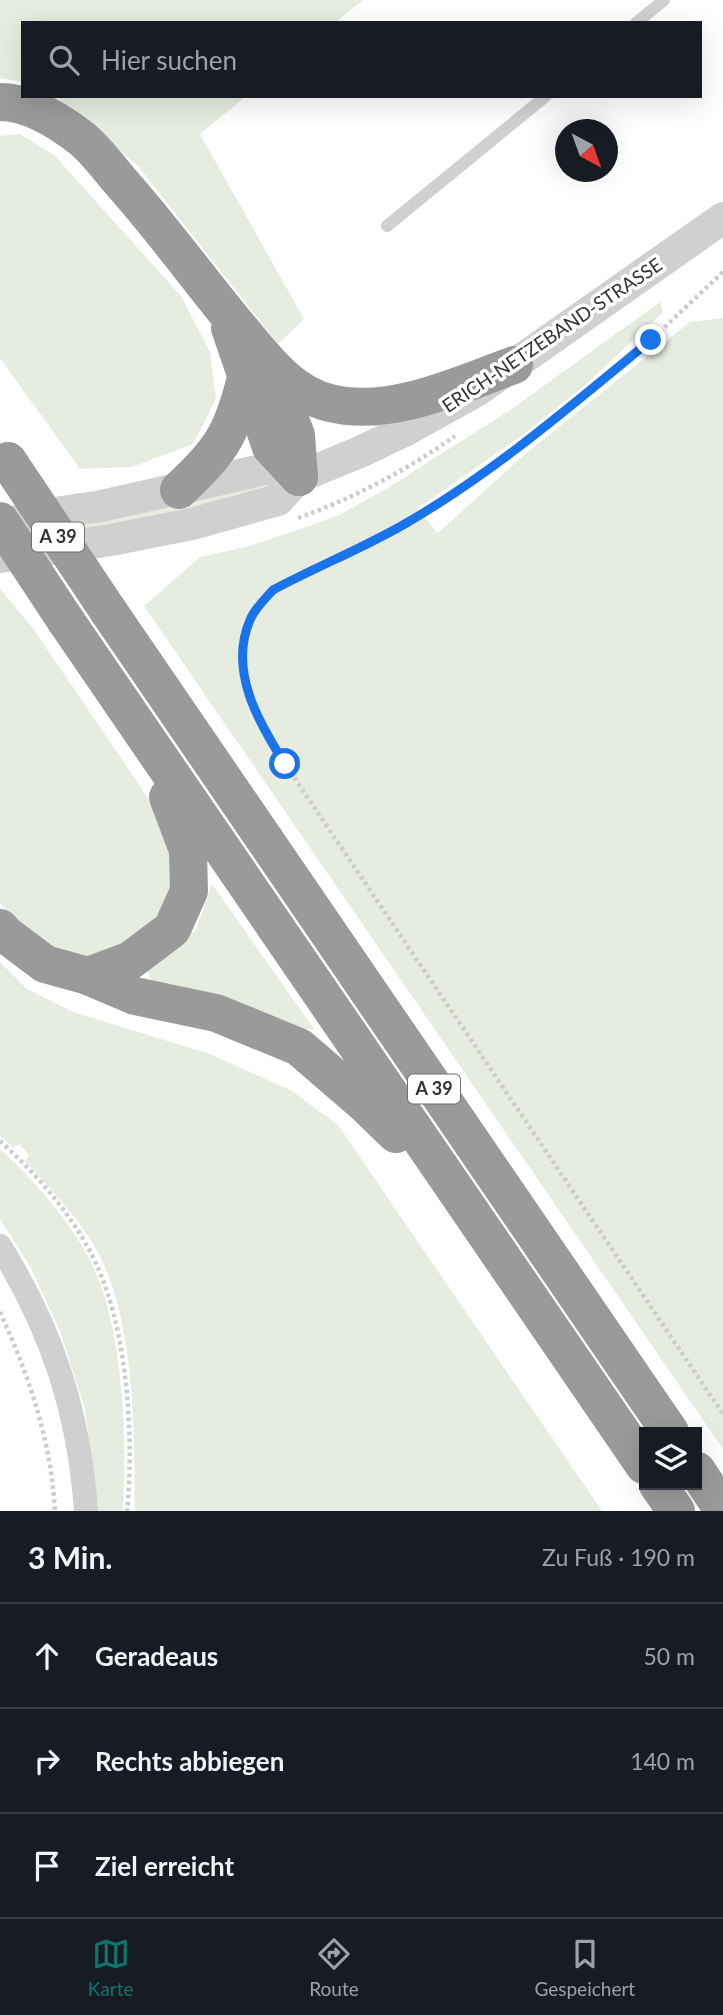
<!DOCTYPE html>
<html lang="de">
<head>
<meta charset="utf-8">
<style>
  body { margin:0; font-family:Lato,sans-serif; background:#20242c; color:#f1f3f6 }
  .controls { position:absolute; right:21px; bottom:21px; display:grid; overflow:hidden; border-radius:0px; box-shadow:0 7px 28px #0002 }
  .controls button { width:63px; height:63px; display:grid; place-items:center; padding:0; border:0; border-bottom:2px solid #363941; background:#171b24; color:#f1f3f6; font:35px sans-serif }
  .compass { position:absolute; left:555px; top:119px; width:63px; height:63px; border-radius:50%; background:#171b24; box-shadow:0 7px 28px #0002; rotate:139deg }
  .stop { position:absolute; width:21px; height:21px; margin:-16px; border:5px solid #1a73e8; border-radius:50%; background:#fff }
  .stop.end { background:#1a73e8; border-color:#fff; box-shadow:0 2px 7px #0008 }
  .list { margin:0; padding:0; list-style:none }
  h2 { display:flex; justify-content:space-between; align-items:center; height:91px; margin:0; padding:0 28px; font-size:30px }
  h2 small { font-size:23px; font-weight:400; color:#9ea1a6 }
  .list li { display:grid; grid-template-columns:46px 1fr auto; gap:21px; align-items:center; box-sizing:border-box; height:105px; padding:0 28px; border-top:2px solid #363941 }
  .list b { display:block; font-size:26px; white-space:nowrap }
  .list em { font-size:23px; font-style:normal; color:#9ea1a6 }
  .icon { flex:none; width:38px; height:38px; fill:none; stroke:currentColor; stroke-width:2; stroke-linecap:round; stroke-linejoin:round }
  .map { position:relative; flex:none; width:723px; height:1511px; overflow:hidden }
  .search { position:absolute; background:#171b24; box-shadow:0 7px 28px #0002; left:21px; right:21px; top:21px; height:77px; display:flex; align-items:center; gap:18px; box-sizing:border-box; padding:0 24px; border-radius:0px; color:#9ea1a6; font-size:26px }
  .sheet { height:406px; background:#171b24 }
  nav { display:flex; justify-content:space-around; align-items:center; box-sizing:border-box; height:98px; border-top:2px solid #363941; background:#171b24; font-size:19px; color:#9ea1a6 }
  nav a { display:grid; justify-items:center; gap:4px }
  nav .on { color:#0f766e }
  .map>svg:first-child { display:block }
  .green { fill:#e6ecdf }
  .lines { fill:none; stroke-linecap:round; stroke-linejoin:round }
  .path { stroke:#cdcdcd; stroke-width:4.5; stroke-dasharray:3.5 3.5; stroke-linecap:butt }
  .service { stroke:#d0d0d0; stroke-width:12 }
  .minor { stroke:#d0d0d0; stroke-width:24 }
  .tertiary { stroke:#d0d0d0; stroke-width:32 }
  .motorway { stroke:#9a9a9a; stroke-width:38 }
  .motorway-bridge { stroke:#9a9a9a; stroke-width:38 }
  .route { stroke:#1a73e8; stroke-width:9 }
  .labels { text-anchor:middle; stroke-width:7; stroke-linejoin:round; paint-order:stroke }
  .shield { fill:#fff; stroke:#707070; stroke-width:2 }
  .shield-label { font-size:18px; font-weight:bold; fill:#333 }
  .street-label { font-size:19px; fill:#333; stroke:#fff }
</style>
</head>
<body>
<div class="map">
<svg width="723" height="1511" viewBox="0 0 723 1511">
  <rect width="100%" height="100%" fill="#fff"/>
  <!-- green -->
  <g class="green">
    <path d="M0 0H363L335 23H23V82L0 78Z"/>
    <path d="M55 96H246L200 134 304 319 278 344 138 166Z"/>
    <path d="M20 134 54 155 181 296 210 352 216 399 193 444 132 467 80 469 0 358V136Z"/>
    <path d="M660 302 663 312 583 387 524 434 417 509 438 533 524 455 690 322 723 318V1449L144 606 200 557 246 547 292 532 339 515 386 489 513 408Z"/>
    <path d="M266 484V489L183 512 0 543V534Z"/>
    <path d="M0 589 32 627 148 798 164 827 174 855 172 893 153 928 124 949 87 957 52 951 23 931 0 903Z"/>
    <path d="M212 884 314 1029H301L151 981 147 969 196 930Z"/>
    <path d="M0 962 27 989 73 1012 210 1054 292 1091 338 1125 602 1511H135C134 1430 136 1309 90 1239 71 1210 48 1186 25 1161L29 1155 19 1144 13 1148 0 1136Z"/>
    <path d="M0 1149C33 1179 71 1222 91 1262 124 1329 127 1437 123 1511H98L85 1409 60 1331 31 1268 0 1219Z"/>
  </g>
  <g class="lines">
    <!-- path -->
    <g class="path">
      <path d="M723 272 651 340 558 416 459 489 402 526 273 590C265 599 255 608 250 620 228 670 260 723 285 764L723 1414"/>
      <path d="M298 518C354 498 407 470 455 436"/>
      <path d="M0 1141C42 1179 85 1229 104 1283 128 1347 134 1443 127 1511"/>
      <path d="M0 1312C29 1376 51 1440 55 1511"/>
    </g>
    <!-- service -->
    <g class="service">
      <path d="M636 23 664 0"/>
      <path d="M387 226 546 96"/>
    </g>
    <!-- minor -->
    <path class="minor" d="M0 1246C52 1330 79 1412 86 1511"/>
    <!-- tertiary -->
    <g class="tertiary">
      <path d="M23 518 101 506 266 469 299 477"/>
      <path d="M0 557 111 540 192 524 278 500 299 477 360 452 408 429 478 390 723 218"/>
    </g>
    <!-- motorway -->
    <g class="motorway">
      <path d="M0 102C29 102 59 121 81 138 96 150 108 167 120 181 163 229 200 281 241 330 265 359 291 394 330 403 390 418 459 385 514 365"/>
      <path d="M230 328 271 447 299 477"/>
      <path d="M269 365 296 435 299 477"/>
      <path d="M179 490C221 451 232 434 246 378"/>
      <path d="M109 612 670 1432"/>
      <path d="M66 621 644 1465"/>
      <path d="M0 928 5 934 45 964 88 976 135 996 216 1013 299 1047 365 1104 396 1134"/>
      <path d="M88 976 131 960 172 929 189 891 188 850 168 797"/>
      <path d="M697 1471 723 1510"/>
      <path d="M658 1485 676 1511"/>
    </g>
    <!-- motorway-bridge -->
    <g class="motorway-bridge">
      <path d="M8 461 109 612"/>
      <path d="M0 521 66 621"/>
    </g>
  </g>
  <g class="lines">
    <!-- route -->
    <path class="route" d="M285 764C259 723 228 671 250 620 255 608 265 599 273 590 316 567 361 549 403 525 492 474 572 405 651 340"/>
  </g>
  <g class="labels">
    <!-- shield labels -->
    <g class="shield">
      <rect x="32" y="522.5" width="52" height="29" rx="5"/>
      <rect x="408" y="1074.5" width="52" height="29" rx="5"/>
    </g>
    <g class="shield-label">
      <text x="58" y="543">A 39</text>
      <text x="434" y="1095">A 39</text>
    </g>
    <!-- street labels -->
    <g class="street-label">
      <text transform="translate(552 335) rotate(-34)" y="7">ERICH-NETZEBAND-STRASSE</text>
    </g>
  </g>
</svg>
<div class="controls">
<button><svg class="icon" aria-label="layers" viewBox="0 0 24 24"><path d="M12 4l9 5-9 5-9-5zM3 14l9 5 9-5"/></svg></button>
</div>
<svg class="compass" viewBox="-18 -18 36 36"><path d="M0-13l5 13h-10z" fill="#e53935"/><path d="M0 13l5-13h-10z" fill="#9ea1a6"/></svg>
<div class="stop" style="left:285px;top:764px"></div>
<div class="stop end" style="left:651px;top:340px"></div>
<div class="search"><svg class="icon" aria-label="search" viewBox="0 0 24 24"><circle cx="10" cy="10" r="6"/><path d="M15 15l6 6"/></svg>Hier suchen</div>
</div>
<section class="sheet">
<h2>3 Min.<small>Zu Fuß · 190 m</small></h2>
<ul class="list">
<li><svg class="icon" aria-label="ahead" viewBox="0 0 24 24"><path d="M12 20V5M6 11l6-6 6 6"/></svg><div><b>Geradeaus</b></div><em>50 m</em></li>
<li><svg class="icon" aria-label="right" viewBox="0 0 24 24"><path d="M7 20v-9h11M14 6l5 5-5 5"/></svg><div><b>Rechts abbiegen</b></div><em>140 m</em></li>
<li><svg class="icon" aria-label="arrive" viewBox="0 0 24 24"><path d="M6 21V4h12l-3 4 3 4H6"/></svg><div><b>Ziel erreicht</b></div></li>
</ul>
</section>
<nav>
<a class="on"><svg class="icon" aria-label="map" viewBox="0 0 24 24"><path d="M3 6l6-2 6 2 6-2v14l-6 2-6-2-6 2zM9 4v14M15 6v14"/></svg>Karte</a>
<a><svg class="icon" aria-label="directions" viewBox="0 0 24 24"><path d="M12 3l9 9-9 9-9-9zM9 14v-3h6M13 9l2 2-2 2"/></svg>Route</a>
<a><svg class="icon" aria-label="saved" viewBox="0 0 24 24"><path d="M7 4h10v16l-5-4-5 4z"/></svg>Gespeichert</a>
</nav>
</body>
</html>
